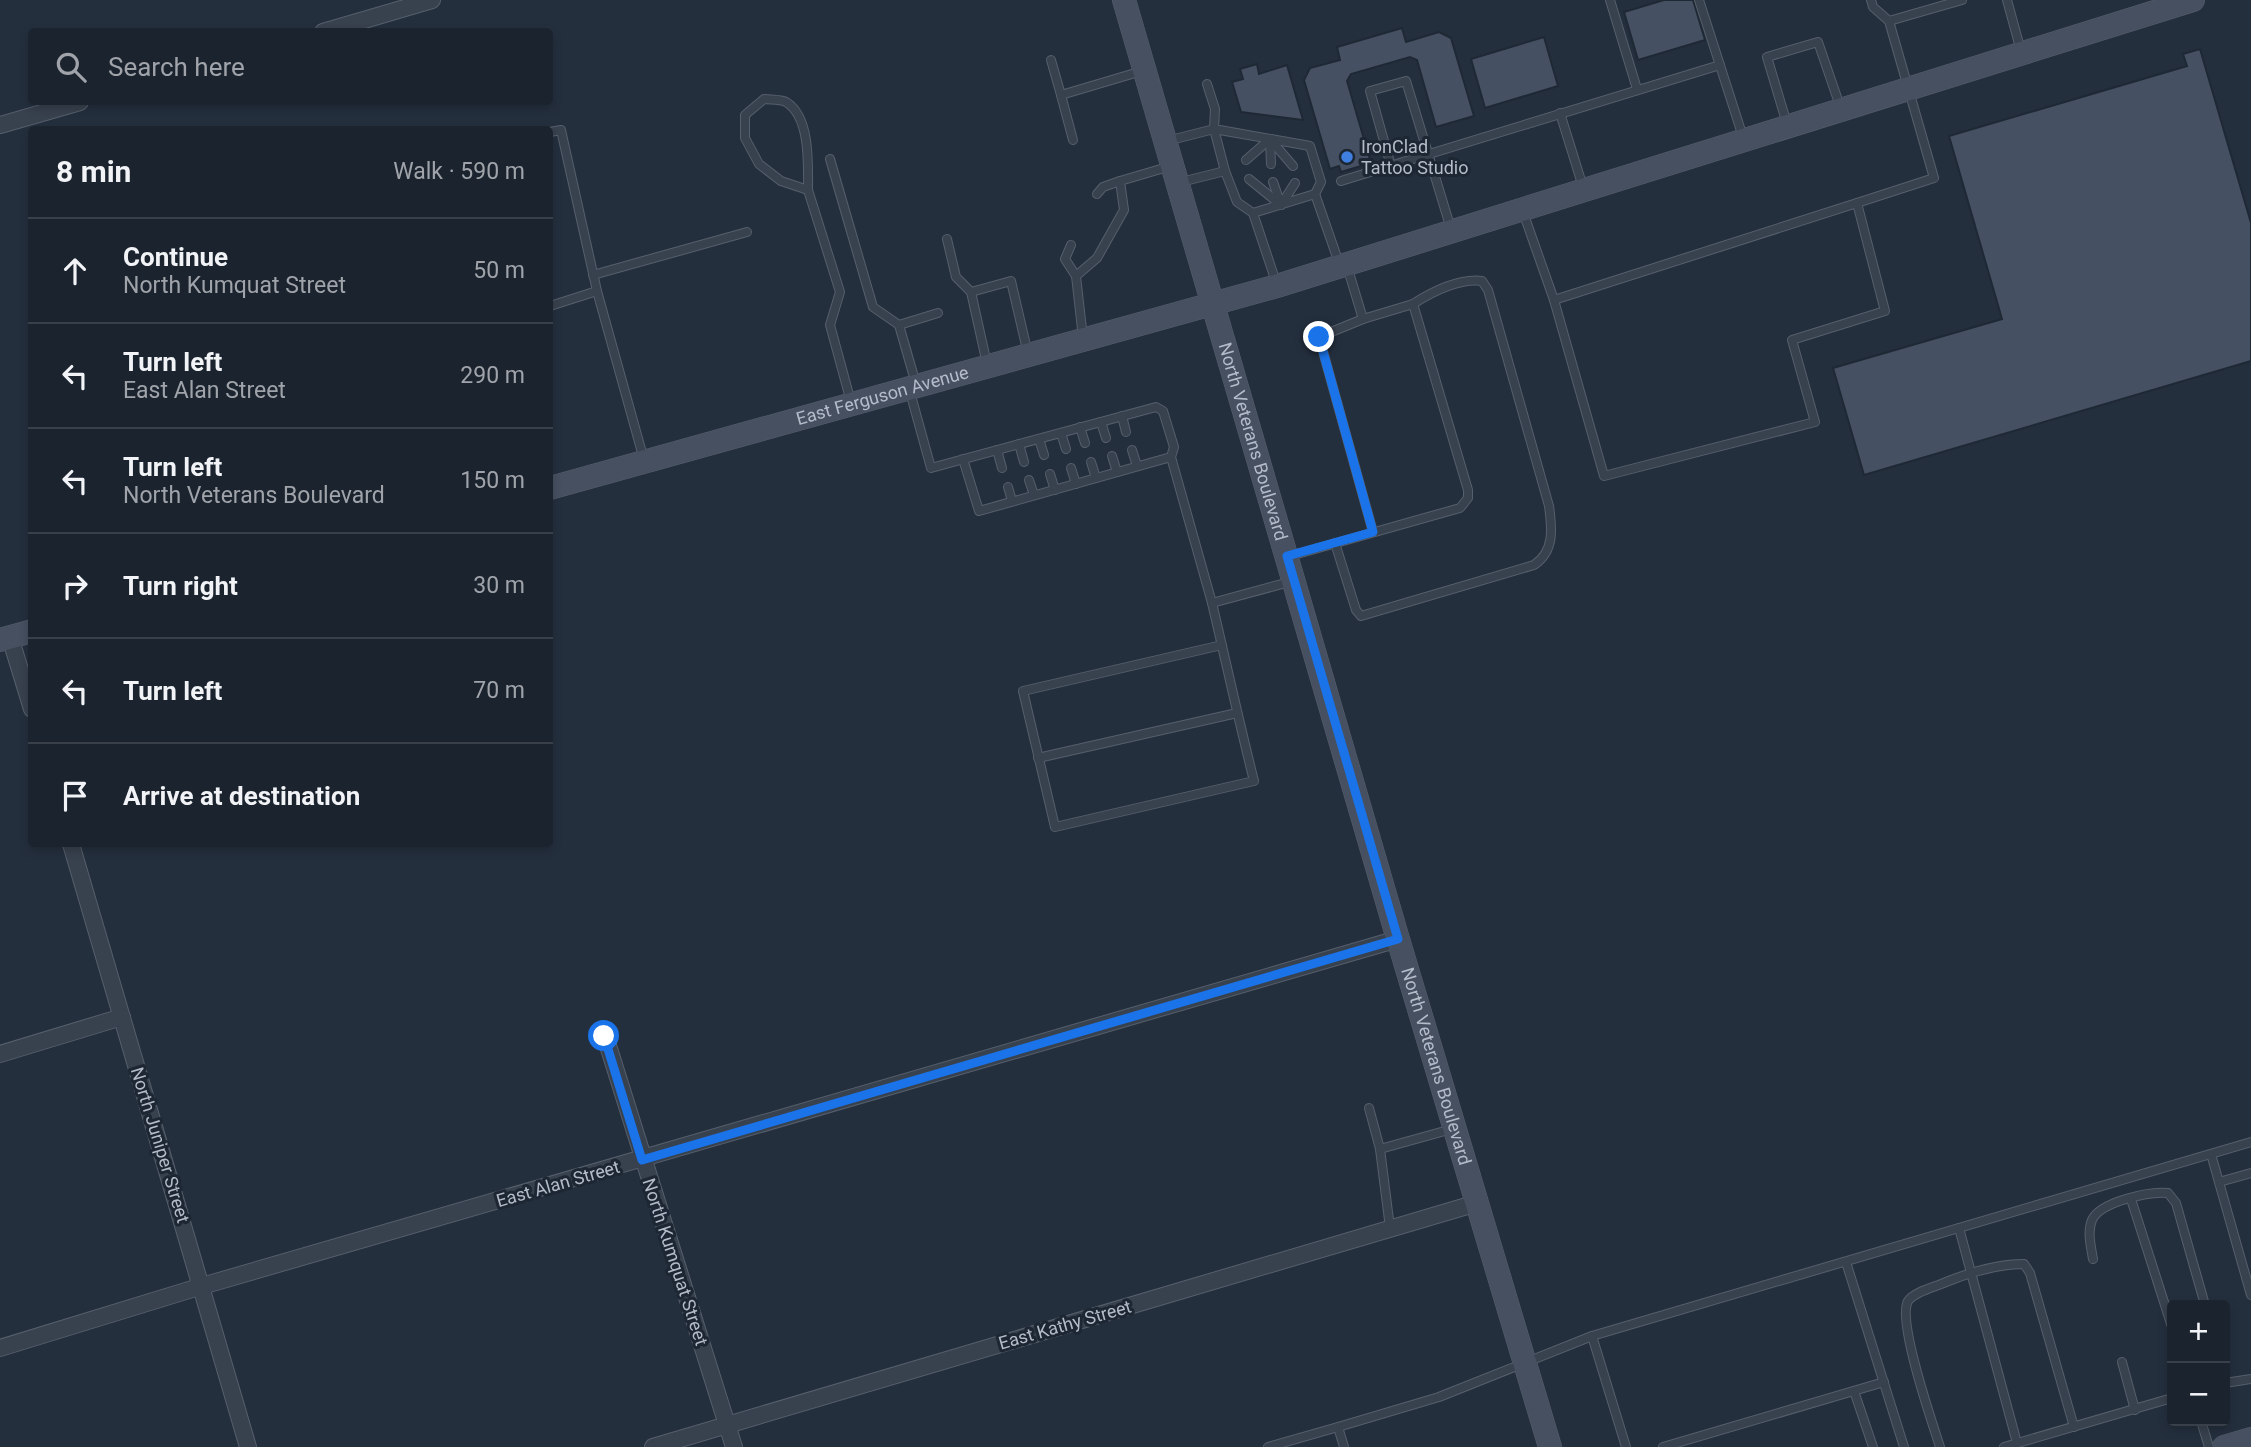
<!DOCTYPE html>
<html lang="en">
<head>
<meta charset="utf-8">
<style>
  body { margin:0; font-family:Roboto,sans-serif; background:#282f3a; color:#f1f3f6 }
  .controls { position:absolute; right:21px; bottom:21px; display:grid; overflow:hidden; border-radius:7px; box-shadow:0 4px 10px #0003 }
  .controls button { width:63px; height:63px; display:grid; place-items:center; padding:0; border:0; border-bottom:2px solid #39404a; background:#1b232e; color:#f1f3f6; font:35px sans-serif }
  .stop { position:absolute; width:21px; height:21px; margin:-16px; border:5px solid #1a73e8; border-radius:50%; background:#fff }
  .stop.end { background:#1a73e8; border-color:#fff; box-shadow:0 2px 7px #0008 }
  .list { margin:0; padding:0; list-style:none }
  h2 { display:flex; justify-content:space-between; align-items:center; height:91px; margin:0; padding:0 28px; font-size:30px }
  h2 small { font-size:23px; font-weight:400; color:#a0a4aa }
  .list li { display:grid; grid-template-columns:46px 1fr auto; gap:21px; align-items:center; box-sizing:border-box; height:105px; padding:0 28px; border-top:2px solid #39404a }
  .list b { display:block; font-size:26px; white-space:nowrap }
  .list p { margin:0; font-size:23px; white-space:nowrap; color:#a0a4aa }
  .list em { font-size:23px; font-style:normal; color:#a0a4aa }
  .icon { flex:none; width:38px; height:38px; fill:none; stroke:currentColor; stroke-width:2; stroke-linecap:round; stroke-linejoin:round }
  .map { position:relative; flex:none; width:2251px; height:1447px; overflow:hidden }
  .search { position:absolute; background:#1b232e; box-shadow:0 4px 10px #0003; left:28px; top:28px; width:525px; height:77px; display:flex; align-items:center; gap:18px; box-sizing:border-box; padding:0 24px; border-radius:7px; color:#a0a4aa; font-size:26px }
  .panel { position:absolute; background:#1b232e; box-shadow:0 4px 10px #0003; left:28px; top:126px; width:525px; height:721px; border-radius:7px }
  .map>svg:first-child { display:block }
  .building { fill:#455162; stroke:#1f2835; stroke-width:2 }
  .lines { fill:none; stroke-linecap:round; stroke-linejoin:round }
  .lane-casing { stroke:#565f6c; stroke-width:10 }
  .street-casing { stroke:#565f6c; stroke-width:18 }
  .secondary-casing { stroke:#565f6c; stroke-width:24 }
  .lane { stroke:#38414e; stroke-width:8 }
  .street { stroke:#38414e; stroke-width:16 }
  .secondary { stroke:#465061; stroke-width:23 }
  .route { stroke:#1a73e8; stroke-width:9 }
  .shop-dot { fill:#3f7fe0; stroke:#1d2633; stroke-width:2.5 }
  .labels { text-anchor:middle; stroke-width:6; stroke-linejoin:round; paint-order:stroke }
  .poi-label { font-size:18px; fill:#b4bcc9; stroke:#1d2633; text-anchor:start }
  .street-label { font-size:18px; fill:#b4bcc9; stroke:#1d2633 }
</style>
</head>
<body>
<div class="map">
<svg width="2251" height="1447" viewBox="0 0 2251 1447">
  <rect width="100%" height="100%" fill="#242f3e"/>
  <!-- building -->
  <g class="building">
    <path d="M1664 0H1693L1705 40 1638 60 1624 12Z"/>
    <path d="M1402 28 1406 42 1439 32 1451 38 1474 116 1436 127 1417 60 1410 57 1351 74 1347 81 1371 163 1341 172 1339 166 1330 169 1304 80 1310 68 1340 60 1337 47Z"/>
    <path d="M1544 37 1558 86 1485 108 1471 59Z"/>
    <path d="M2200 49 2251 223V361L1864 475 1833 368 2002 319 1949 136 2187 66 2183 54Z"/>
    <path d="M1257 64 1259 74 1287 65 1303 120 1241 112 1232 82 1243 79 1240 69Z"/>
  </g>
  <g class="lines">
    <defs>
      <g id="lane">
        <path d="M1610 0 1637 89"/>
        <path d="M1699 0 1743 137"/>
        <path d="M2007 0 2021 51"/>
        <path d="M1889 21 1962 0"/>
        <path d="M1051 60 1061 95 1142 71"/>
        <path d="M1207 84 1215 109 1214 129 1310 146 1321 182 1315 194"/>
        <path d="M1061 95 1073 140"/>
        <path d="M1560 113 1583 187"/>
        <path d="M1787 124 1767 57 1818 42 1841 109"/>
        <path d="M550 132 561 130 597 291 550 306"/>
        <path d="M1270 139 1293 166"/>
        <path d="M1270 139 1271 164"/>
        <path d="M1167 141 1214 129 1225 171 1181 182"/>
        <path d="M830 159 873 307 899 325"/>
        <path d="M1246 160 1270 139"/>
        <path d="M1391 166 1370 91 1406 81 1451 229"/>
        <path d="M1225 171 1237 202 1253 213"/>
        <path d="M1249 179 1281 205"/>
        <path d="M1341 181 1720 65"/>
        <path d="M1273 182 1280 202"/>
        <path d="M808 190C808 166 811 117 786 102 780 99 770 100 764 99L745 115V138L759 164 781 181 808 190 840 292 830 325 851 402"/>
        <path d="M1097 194 1103 187 1120 181"/>
        <path d="M1281 205 1295 183"/>
        <path d="M1523 212 1554 300 1604 476 1815 422 1792 340 1885 311 1857 203 1934 178 1889 21 1873 7 1871 0"/>
        <path d="M947 239 956 277 971 292 987 364"/>
        <path d="M1071 245 1065 259 1076 276"/>
        <path d="M593 275 747 232"/>
        <path d="M1276 282 1253 213 1315 194 1339 263"/>
        <path d="M597 291 644 460"/>
        <path d="M971 292 1011 281 1028 354"/>
        <path d="M1554 300 1857 203"/>
        <path d="M1363 319 1319 337 1373 532"/>
        <path d="M1083 338 1076 276 1097 258 1124 210 1120 181 1171 166"/>
        <path d="M916 384 899 325 938 313"/>
        <path d="M910 392 931 468 1156 407 1163 411 1174 447 1171 457 1212 603 1293 581"/>
        <path d="M1122 416 1126 432"/>
        <path d="M1101 422 1106 438"/>
        <path d="M1080 427 1085 443"/>
        <path d="M1061 433 1066 449"/>
        <path d="M1039 439 1044 455"/>
        <path d="M1019 444 1024 462"/>
        <path d="M997 450 1002 468"/>
        <path d="M1132 450 1137 466"/>
        <path d="M1112 456 1117 472"/>
        <path d="M963 459 979 511 1171 457"/>
        <path d="M1091 462 1096 478"/>
        <path d="M1071 468 1076 484"/>
        <path d="M1050 474 1055 490"/>
        <path d="M1029 480 1034 495"/>
        <path d="M1008 487 1012 501"/>
        <path d="M1335 543 1356 610 1361 616 1534 565C1555 551 1552 528 1549 506L1488 290 1482 281C1458 278 1432 292 1413 304"/>
        <path d="M1290 556 1460 508 1468 498V490L1413 304 1363 319 1347 266"/>
        <path d="M1212 603C1226 662 1239 722 1254 781L1055 827 1023 691 1222 645"/>
        <path d="M1038 758 1237 713"/>
        <path d="M1369 1108 1380 1149 1390 1228"/>
        <path d="M1380 1149 1452 1129"/>
        <path d="M2211 1154 2251 1295"/>
        <path d="M2219 1182 2251 1173"/>
        <path d="M2131 1199 2172 1327"/>
        <path d="M1959 1228 2017 1443"/>
        <path d="M2093 1259C2091 1247 2087 1232 2092 1220 2100 1202 2149 1191 2168 1193L2176 1203 2205 1305"/>
        <path d="M1846 1262 1904 1447"/>
        <path d="M1592 1336 1626 1447"/>
        <path d="M2122 1362 2135 1410"/>
        <path d="M2225 1383 2251 1379"/>
        <path d="M1854 1391 1873 1447"/>
        <path d="M2201 1421 2209 1447"/>
        <path d="M1338 1427 1439 1397 1592 1336 2251 1142"/>
        <path d="M1268 1447 1338 1427 1344 1447"/>
        <path d="M1663 1447 1884 1382"/>
        <path d="M1940 1447C1932 1422 1897 1321 1908 1301 1915 1291 1936 1287 1946 1282 1971 1272 1997 1264 2024 1264L2030 1273 2074 1427"/>
        <path d="M2004 1447 2172 1398"/>
      </g>
      <g id="street">
        <path d="M323 32 432 0"/>
        <path d="M0 125 80 102"/>
        <path d="M10 637 32 709"/>
        <path d="M71 844 248 1447"/>
        <path d="M605 1036 734 1447"/>
        <path d="M0 1054 122 1017"/>
        <path d="M0 1348 202 1286 1398 939"/>
        <path d="M653 1447 1477 1203"/>
      </g>
      <g id="secondary">
        <path id="s1" d="M1124 0 1398 939 1550 1447"/>
        <path id="s2" d="M550 488 1277 286 2193 0"/>
        <path d="M0 640 32 631"/>
        <path d="M2224 1447 2251 1439"/>
      </g>
    </defs>
    <!-- lane casing -->
    <use href="#lane" class="lane-casing"/>
    <!-- street casing -->
    <use href="#street" class="street-casing"/>
    <!-- secondary casing -->
    <use href="#secondary" class="secondary-casing"/>
    <!-- lane -->
    <use href="#lane" class="lane"/>
    <!-- street -->
    <use href="#street" class="street"/>
    <!-- secondary -->
    <use href="#secondary" class="secondary"/>
  </g>
  <g class="lines">
    <!-- route -->
    <path class="route" d="M604 1036 642 1160 1398 939 1287 556 1373 532 1319 337"/>
  </g>
  <!-- markers -->
  <circle class="shop-dot" cx="1347" cy="157" r="7"/>
  <g class="labels">
    <!-- poi labels -->
    <g class="poi-label">
      <text x="1361" y="153">IronClad<tspan x="1361" dy="21">Tattoo Studio</tspan></text>
    </g>
    <!-- street labels -->
    <g class="street-label">
      <text dy="6" stroke="none"><textPath href="#s2" startOffset="345">East Ferguson Avenue</textPath></text>
      <text dy="6" stroke="none"><textPath href="#s1" startOffset="460">North Veterans Boulevard</textPath></text>
      <text dy="6" stroke="none"><textPath href="#s1" startOffset="1111">North Veterans Boulevard</textPath></text>
      <text transform="translate(160 1145) rotate(73)" y="6">North Juniper Street</text>
      <text transform="translate(558 1184) rotate(-16)" y="6">East Alan Street</text>
      <text transform="translate(675 1262) rotate(72)" y="6">North Kumquat Street</text>
      <text transform="translate(1065 1325) rotate(-16)" y="6">East Kathy Street</text>
    </g>
  </g>
</svg>
<div class="controls">
<button>+</button>
<button>−</button>
</div>
<div class="stop" style="left:604px;top:1036px"></div>
<div class="stop end" style="left:1319px;top:337px"></div>
<div class="search"><svg class="icon" aria-label="search" viewBox="0 0 24 24"><circle cx="10" cy="10" r="6"/><path d="M15 15l6 6"/></svg>Search here</div>
<section class="panel">
<h2>8 min<small>Walk · 590 m</small></h2>
<ul class="list">
<li><svg class="icon" aria-label="ahead" viewBox="0 0 24 24"><path d="M12 20V5M6 11l6-6 6 6"/></svg><div><b>Continue</b><p>North Kumquat Street</p></div><em>50 m</em></li>
<li><svg class="icon" aria-label="left" viewBox="0 0 24 24"><path d="M17 20v-9H6M10 6l-5 5 5 5"/></svg><div><b>Turn left</b><p>East Alan Street</p></div><em>290 m</em></li>
<li><svg class="icon" aria-label="left" viewBox="0 0 24 24"><path d="M17 20v-9H6M10 6l-5 5 5 5"/></svg><div><b>Turn left</b><p>North Veterans Boulevard</p></div><em>150 m</em></li>
<li><svg class="icon" aria-label="right" viewBox="0 0 24 24"><path d="M7 20v-9h11M14 6l5 5-5 5"/></svg><div><b>Turn right</b></div><em>30 m</em></li>
<li><svg class="icon" aria-label="left" viewBox="0 0 24 24"><path d="M17 20v-9H6M10 6l-5 5 5 5"/></svg><div><b>Turn left</b></div><em>70 m</em></li>
<li><svg class="icon" aria-label="arrive" viewBox="0 0 24 24"><path d="M6 21V4h12l-3 4 3 4H6"/></svg><div><b>Arrive at destination</b></div></li>
</ul>
</section>
</div>
</body>
</html>
